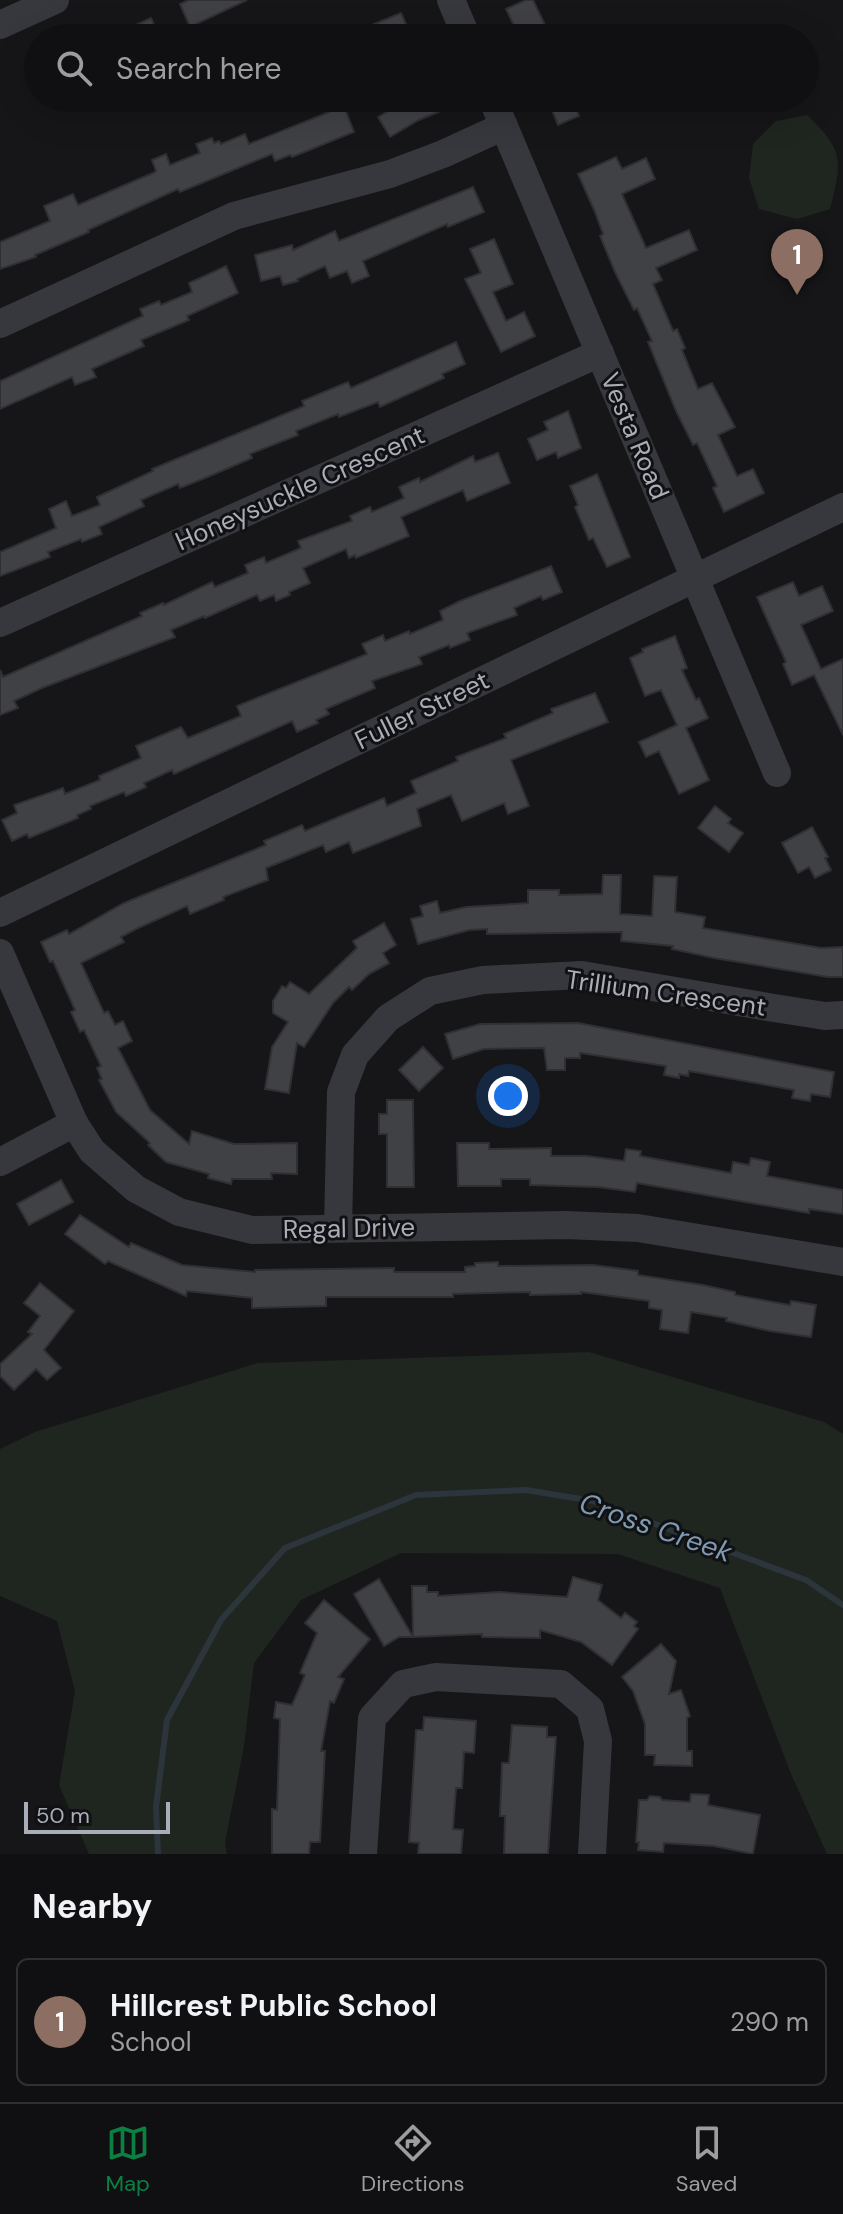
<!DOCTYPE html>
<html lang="en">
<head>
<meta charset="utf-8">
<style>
  body { margin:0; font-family:"DM Sans",sans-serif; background:#1e1e20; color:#f1f3f6 }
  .scale { position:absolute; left:24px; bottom:20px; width:146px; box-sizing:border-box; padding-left:8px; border:4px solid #a8adb8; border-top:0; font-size:22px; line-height:28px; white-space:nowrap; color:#a8adb8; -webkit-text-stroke:6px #111113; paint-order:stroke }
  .you { position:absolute; left:508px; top:1096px; width:28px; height:28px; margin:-20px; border:6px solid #fff; border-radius:50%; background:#1a73e8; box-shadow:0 0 0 12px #1a73e833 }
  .badge { display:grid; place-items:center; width:52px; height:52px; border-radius:50%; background:#0b8043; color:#fff; font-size:26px; font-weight:700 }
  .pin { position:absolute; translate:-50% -66px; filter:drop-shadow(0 2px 4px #0008) }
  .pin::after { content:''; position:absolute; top:42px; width:28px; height:24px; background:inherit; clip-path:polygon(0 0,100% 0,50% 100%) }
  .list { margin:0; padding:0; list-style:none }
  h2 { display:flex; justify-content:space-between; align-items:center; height:104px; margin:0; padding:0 32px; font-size:34px }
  h2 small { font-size:26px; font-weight:400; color:#9c9d9f }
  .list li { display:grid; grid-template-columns:52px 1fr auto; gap:24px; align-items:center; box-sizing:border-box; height:128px; margin:0 16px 16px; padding:0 16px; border:2px solid #303032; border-radius:12px }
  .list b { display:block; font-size:30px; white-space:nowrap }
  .list p { margin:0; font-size:26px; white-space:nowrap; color:#9c9d9f }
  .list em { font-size:26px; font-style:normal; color:#9c9d9f }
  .icon { flex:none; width:44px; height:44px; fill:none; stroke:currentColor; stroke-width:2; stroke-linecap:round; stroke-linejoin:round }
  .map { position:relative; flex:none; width:843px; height:1854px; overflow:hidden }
  .search { position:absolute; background:#101012; box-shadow:0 8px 32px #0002; left:24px; right:24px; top:24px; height:88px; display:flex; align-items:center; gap:20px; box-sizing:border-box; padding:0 28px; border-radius:44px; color:#9c9d9f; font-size:30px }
  .sheet { height:248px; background:#101012 }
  nav { display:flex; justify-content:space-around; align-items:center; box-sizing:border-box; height:112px; border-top:2px solid #303032; background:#101012; font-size:22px; color:#9c9d9f }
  nav a { display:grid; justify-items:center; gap:4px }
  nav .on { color:#0b8043 }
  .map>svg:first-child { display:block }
  .green { fill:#1e261f }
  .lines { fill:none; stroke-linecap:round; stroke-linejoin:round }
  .stream { stroke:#2c353c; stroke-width:6 }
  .building { fill:#404145; stroke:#303034; stroke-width:2 }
  .minor { stroke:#37383d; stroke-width:28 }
  .labels { text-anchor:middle; stroke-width:6; stroke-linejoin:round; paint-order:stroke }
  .street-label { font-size:26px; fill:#a8adb8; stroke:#111113 }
  .water-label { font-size:28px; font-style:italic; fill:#7f9bb3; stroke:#111113 }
</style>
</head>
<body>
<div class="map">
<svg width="843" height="1854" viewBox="0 0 843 1854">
  <rect width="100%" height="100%" fill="#161618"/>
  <!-- green -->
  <g class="green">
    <path d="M807 115C843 150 843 159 830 209L797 219 759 209 749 178 753 144 776 121Z"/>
    <path d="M589 1352 824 1422 843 1434V1854H827L791 1774 720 1588 618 1554 401 1553 301 1600 254 1663 244 1746 225 1843 227 1854H89L59 1785 75 1691 57 1621 0 1596V1449L35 1432 258 1363Z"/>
  </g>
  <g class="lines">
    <!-- stream -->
    <path class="stream" d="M158 1854 156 1807 167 1720 221 1620 285 1548 416 1495 526 1490 593 1501 806 1580 843 1605"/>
  </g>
  <!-- building -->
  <g class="building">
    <path d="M189 0H247L190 27 180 4Z"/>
    <path d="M526 0H533L547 29 527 38H520L506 9Z"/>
    <path d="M401 13 410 33 407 35 408 38H380L374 24Z"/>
    <path d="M151 18 160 38H107Z"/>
    <path d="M411 98H436L441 111 419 120 390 137 378 117Z"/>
    <path d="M547 98H572L579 116 558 125Z"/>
    <path d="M344 106 354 132 292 157 290 155 275 161 272 154 180 192 178 189 88 230 89 232 35 255 36 257 0 269V242L50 221 44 206 73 194 78 205 153 173 156 171 152 160 166 154 170 165 200 153 196 144 212 138 214 143 219 141 221 144 245 134 249 144Z"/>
    <path d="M616 157 622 169 646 158 655 179 622 194 646 248 689 230 697 250 656 268 662 280 653 284 673 331 677 329 685 348 682 350 698 389 712 383 735 427 718 435 737 476 753 469 764 493 724 512 713 488 717 486 697 443 693 445 676 411 648 342 652 341 637 308 634 310 615 272 600 236 603 234 595 212 578 174Z"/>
    <path d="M473 187 484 212 448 227 447 224 363 261 369 276 352 283 347 271 330 278 325 266 297 279 298 281 283 285 280 276 261 281 255 255 292 245 293 250 335 231 339 241Z"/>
    <path d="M494 239 513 284 493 292 506 321 524 312 535 336 501 352 465 279 481 273 470 249Z"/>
    <path d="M226 266 238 293 187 316 189 320 141 340 144 346 92 369 96 377 75 385 72 377 0 409V381L143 316 140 309 159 301 161 305 192 292 189 283Z"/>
    <path d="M456 342 465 364 442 374 444 378 380 407 378 402 339 417 338 414 296 431 298 435 250 454 252 458 210 476 180 488 178 484 141 500 144 506 99 527 102 534 82 542 81 539 48 552 50 557 0 576V552L56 528 49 509 66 501 72 516 100 505 97 497 153 471 152 469 304 406 302 401 348 382 351 388Z"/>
    <path d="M568 411 581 448 558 458 556 452 537 460 528 439 548 430 544 422Z"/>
    <path d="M498 453 510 483 467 501 463 490 401 517 409 536 356 558 355 555 349 558 346 549 303 568 310 583 289 592 290 595 276 601 274 595 260 601 257 595 205 618 204 616 171 630 175 637 42 688 14 701 18 708 0 715V670L3 677 142 616 140 613 163 603 164 605 212 582 215 587 248 573 245 565 264 557 266 563 301 548 298 541 352 521 350 516 370 507 372 512 404 498 399 487 419 478 420 482 473 456 475 462Z"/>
    <path d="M597 474 630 557 607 567 593 538 589 540 575 507 578 505 570 486Z"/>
    <path d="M551 566 562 592 543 600 541 596 514 608 517 615 467 633 470 640 450 648 449 645 419 657 422 664 372 681 375 688 326 709 329 714 316 720 318 723 297 732 292 721 174 774 172 770 144 783 146 787 126 796 124 792 90 806 91 809 77 815 78 818 29 838 27 834 12 841 2 820 17 813 14 805 63 788 65 794 100 780 99 776 141 758 136 746 181 727 188 738 241 716 237 706 367 654 362 644 383 635 385 641 409 631 410 634 443 620 440 611 460 601Z"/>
    <path d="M793 582 799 596 822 586 833 611 801 625 821 669 843 659V735L814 675 792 685 783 664 786 662 757 597Z"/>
    <path d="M675 636 687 668 682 670 696 700 699 698 708 718 686 728 709 780 679 794 659 751 646 757 639 742 677 725 661 690 645 696 630 658 643 652 642 649Z"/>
    <path d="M595 693 608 722 511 760 529 806 508 814 504 803 462 821 451 795 417 809 421 826 353 853 349 842 326 852 323 845 266 868 268 880 223 897 224 900 190 914 187 906 136 929 121 937 124 942 81 963 104 1013 108 1011 115 1025 123 1021 132 1041 118 1048 150 1110 189 1144 192 1131 234 1144 297 1143V1174L271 1173 272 1179H232L231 1184 208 1178 209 1174 166 1162 148 1145 150 1143 116 1112 99 1080 102 1079 97 1068 101 1066 84 1030 80 1032 71 1012 75 1010 53 961 50 962 41 942 67 930 69 934 124 903 266 845 264 841 302 825 305 831 384 798 387 806 416 793 411 781 458 761 456 757 506 738 504 734 553 713 551 709Z"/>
    <path d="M715 806 731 819 728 823 743 833 729 852 698 828Z"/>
    <path d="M812 827 828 857 825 858 831 870 815 878 809 867 798 873 782 843Z"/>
    <path d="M603 875H621L620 914 652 916 654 876 677 877 675 912 705 917 703 928 821 948 843 947V977H828L714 958 672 949 673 946 621 941 622 932 487 934V929L469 930 418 944 411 919 423 916 420 906 437 901 440 913 466 907 528 903V890H559V895L602 894Z"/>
    <path d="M384 923 396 945 383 953 389 963 369 974 352 990 349 987 333 1003 304 1047 297 1043 289 1093 265 1089 272 1047 288 1022 273 1013V1001L282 986 286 988 290 982 309 994 357 948 353 941Z"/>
    <path d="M578 1023 834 1072 830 1097 811 1094 810 1101 792 1098 794 1090 689 1071 688 1076 679 1074V1078L664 1075 666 1066 580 1053V1058H565V1070H547L544 1048 484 1049 453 1059 445 1034 480 1024Z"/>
    <path d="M423 1047 443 1068 419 1091 399 1070Z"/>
    <path d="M387 1100H413L414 1187H387V1134H379V1114H387Z"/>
    <path d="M457 1143H489V1149L551 1148V1156H586L624 1161 626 1149 641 1151 640 1156 731 1173 733 1162 749 1165 751 1158 770 1162 767 1176 843 1190V1214L809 1209V1213L637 1183 635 1192 598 1187 530 1185V1179H501V1186H458Z"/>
    <path d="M61 1180 73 1202 29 1225 17 1204Z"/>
    <path d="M80 1215 129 1247 131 1243 182 1265 255 1272V1270L394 1268V1272H465V1267L475 1266V1263L498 1262V1266L593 1265 638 1271V1275L703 1285 735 1292V1295L790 1305 791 1301 816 1305 811 1337 770 1331 726 1321 727 1318 691 1312 688 1333 660 1329 662 1310 649 1308V1301L581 1292V1294L530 1295V1292L453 1294V1297H326V1306L252 1308V1298L187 1291 186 1296 108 1261 105 1264 65 1234Z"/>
    <path d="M40 1283 74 1311 44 1350 61 1368 47 1380 36 1369 14 1390 0 1376V1364L32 1334 28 1332 40 1316 24 1303Z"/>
    <path d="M573 1577 602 1585 598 1600 621 1618 625 1613 637 1622 634 1626 638 1629 612 1665 581 1642 540 1630V1638L482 1637V1634L413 1637 412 1586H427V1592H438V1596L499 1592 567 1597Z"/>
    <path d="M379 1579 413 1637H399L384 1646 354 1594Z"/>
    <path d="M324 1600 370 1639 338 1677 344 1679 334 1703 330 1701 321 1751H325L320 1842H310L309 1854H272V1809L277 1810 280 1719 274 1718 276 1702 292 1705 305 1675 300 1673 317 1633 305 1623Z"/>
    <path d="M661 1644 676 1661 669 1694 681 1690 690 1716 687 1718V1751H692V1766L654 1765 655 1755H645V1724L633 1691 622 1677Z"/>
    <path d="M424 1717 476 1721 474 1753 464 1752 462 1788H456L453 1829 463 1830 461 1854H418L419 1843 409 1842 416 1730H423Z"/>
    <path d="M512 1725 547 1727V1737H556L548 1854H504L505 1816H500L502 1763H509Z"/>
    <path d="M691 1794 709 1795 708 1805 760 1815 753 1854 714 1846 664 1843 663 1852 638 1850 639 1842H636L639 1800H647L650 1796 660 1797 662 1800 690 1802Z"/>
  </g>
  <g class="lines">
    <!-- minor -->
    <g class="minor">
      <path d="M451 0 467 38"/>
      <path d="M0 25 55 0"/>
      <path d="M492 98 777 773"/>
      <path d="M0 324 234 216 390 174 443 154 504 126"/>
      <path d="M0 623 600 353"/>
      <path d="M0 913 843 507"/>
      <path d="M0 953 74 1123 92 1151 136 1189 179 1212 252 1230 565 1225 638 1228 843 1262"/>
      <path d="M0 1162 74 1123"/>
      <path d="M338 1228 341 1092 355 1055 388 1018 430 991 483 980 582 975 774 1008 825 1016 843 1015"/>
      <path d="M363 1854 372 1718 403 1684 436 1677 561 1684 590 1709 598 1741 592 1854"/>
    </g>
  </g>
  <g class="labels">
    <!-- street labels -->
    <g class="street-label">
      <text transform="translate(635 436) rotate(67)" y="9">Vesta Road</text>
      <text transform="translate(300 488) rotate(-24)" y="9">Honeysuckle Crescent</text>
      <text transform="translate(422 710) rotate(-26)" y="9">Fuller Street</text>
      <text transform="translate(666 993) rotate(8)" y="9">Trillium Crescent</text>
      <text transform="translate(349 1228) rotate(-1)" y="9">Regal Drive</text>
    </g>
    <!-- water labels -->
    <g class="water-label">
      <text transform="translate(656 1527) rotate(19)" y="10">Cross Creek</text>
    </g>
  </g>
</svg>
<div class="scale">50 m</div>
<div class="you"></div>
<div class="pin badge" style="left:797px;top:295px;background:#8d6e63">1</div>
<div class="search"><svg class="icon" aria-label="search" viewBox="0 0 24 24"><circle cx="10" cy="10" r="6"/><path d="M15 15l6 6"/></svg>Search here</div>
</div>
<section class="sheet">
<h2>Nearby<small></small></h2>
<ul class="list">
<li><span class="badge" style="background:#8d6e63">1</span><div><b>Hillcrest Public School</b><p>School</p></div><em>290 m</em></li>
</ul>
</section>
<nav>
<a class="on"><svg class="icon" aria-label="map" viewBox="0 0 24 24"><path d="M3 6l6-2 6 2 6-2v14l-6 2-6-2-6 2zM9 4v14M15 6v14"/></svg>Map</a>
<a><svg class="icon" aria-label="directions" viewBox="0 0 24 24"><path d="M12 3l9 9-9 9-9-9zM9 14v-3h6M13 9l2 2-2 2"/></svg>Directions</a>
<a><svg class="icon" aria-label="saved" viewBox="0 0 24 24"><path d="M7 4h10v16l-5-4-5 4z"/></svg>Saved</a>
</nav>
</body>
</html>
